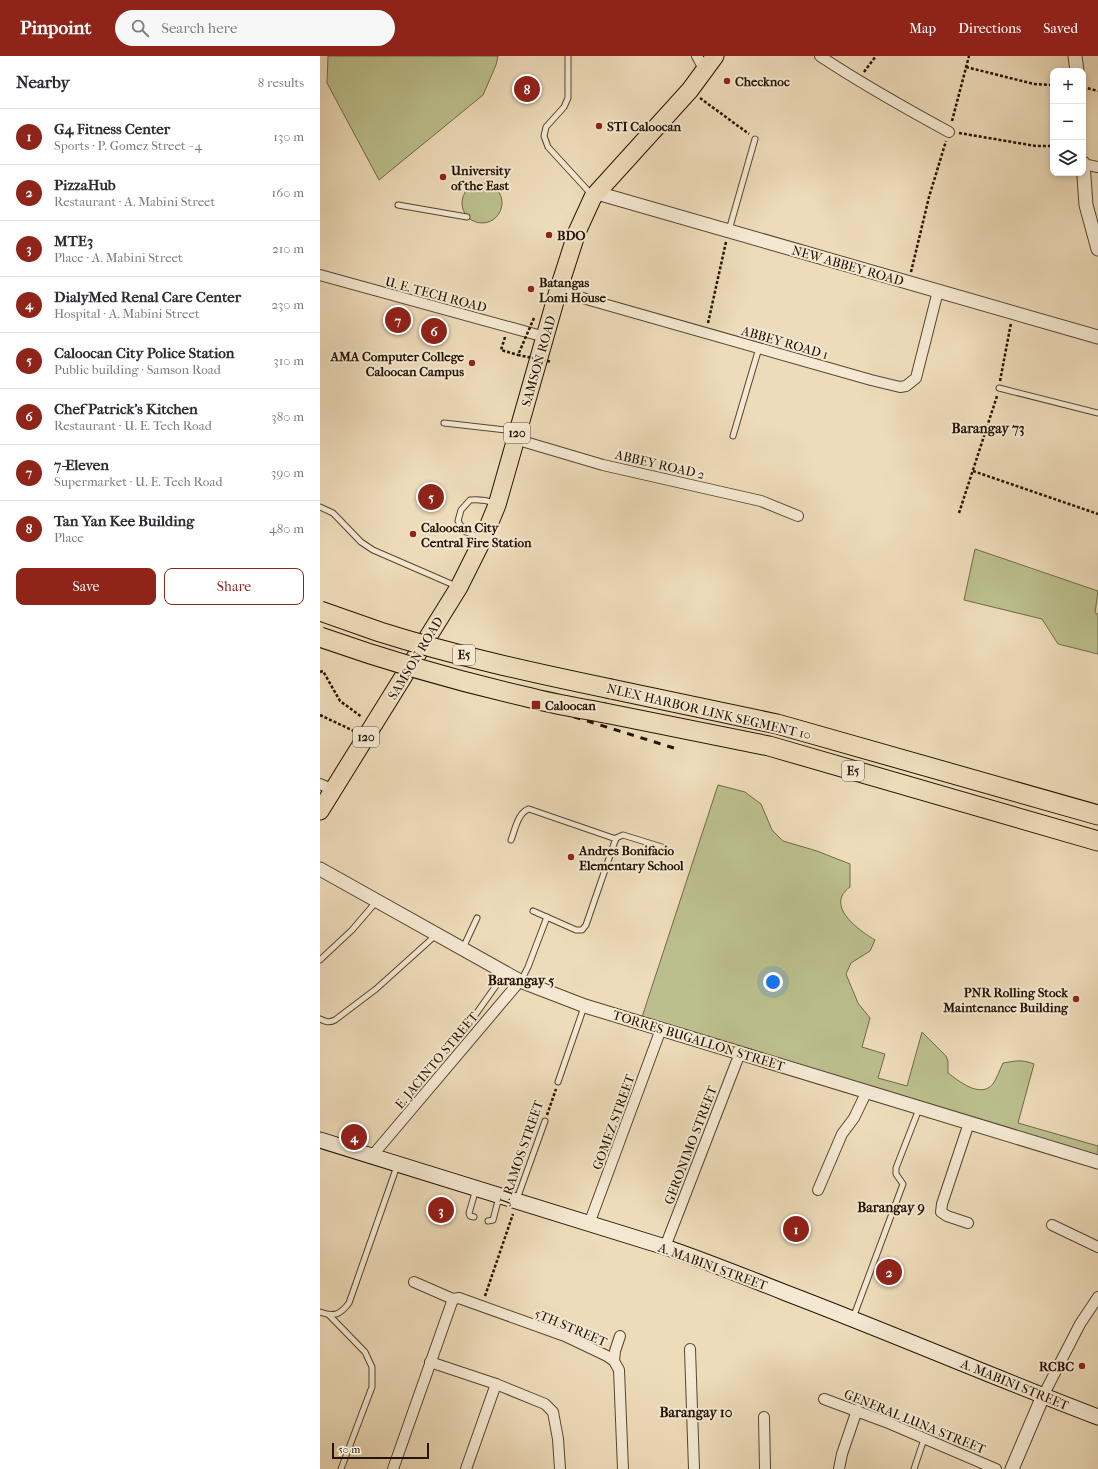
<!DOCTYPE html>
<html lang="en">
<head>
<meta charset="utf-8">
<style>
  body { margin:0; font-family:"IM FELL French Canon",serif; background:#f7f7f7; color:#2b2b33 }
  .controls { position:absolute; right:12px; top:12px; display:grid; overflow:hidden; border-radius:8px; box-shadow:0 2px 6px #0003 }
  .controls button { width:36px; height:36px; display:grid; place-items:center; padding:0; border:0; border-bottom:1px solid #e1e1e2; background:#fff; color:#2b2b33; font:20px sans-serif }
  .scale { position:absolute; left:12px; bottom:10px; width:97px; box-sizing:border-box; padding-left:4px; border:2px solid #251300; border-top:0; font-size:11px; line-height:14px; white-space:nowrap; color:#251300; -webkit-text-stroke:3px #f4e8d2; paint-order:stroke }
  .you { position:absolute; left:453px; top:926px; width:14px; height:14px; margin:-10px; border:3px solid #fff; border-radius:50%; background:#1a73e8; box-shadow:0 0 0 6px #1a73e833 }
  .badge { display:grid; place-items:center; width:26px; height:26px; border-radius:50%; background:#8f2418; color:#fff; font-size:13px; font-weight:700 }
  .pin { position:absolute; translate:-50% -50%; border:2px solid #fff; box-shadow:0 1px 4px #0006 }
  .list { margin:0; padding:0; list-style:none }
  h2 { display:flex; justify-content:space-between; align-items:center; height:52px; margin:0; padding:0 16px; font-size:17px }
  h2 small { font-size:13px; font-weight:400; color:#7c7c81 }
  .list li { display:grid; grid-template-columns:26px 1fr auto; gap:12px; align-items:center; box-sizing:border-box; height:56px; padding:0 16px; border-top:1px solid #e1e1e2 }
  .list b { display:block; font-size:15px; white-space:nowrap }
  .list p { margin:0; font-size:13px; white-space:nowrap; color:#7c7c81 }
  .list em { font-size:13px; font-style:normal; color:#7c7c81 }
  .actions { display:flex; gap:8px; padding:12px 16px }
  .actions a { flex:1; padding:9px 0; border:1px solid #8f2418; border-radius:8px; text-align:center; font-size:14px; color:#8f2418 }
  .actions .main { background:#8f2418; color:#fff }
  .icon { flex:none; width:22px; height:22px; fill:none; stroke:currentColor; stroke-width:2; stroke-linecap:round; stroke-linejoin:round }
  .map { position:relative; flex:none; width:778px; height:1413px; overflow:hidden }
  header { display:flex; align-items:center; gap:24px; box-sizing:border-box; height:56px; padding:0 20px; background:#8f2418; color:#fff }
  header strong { font-size:19px }
  nav { display:flex; gap:22px; margin-inline-start:auto; font-size:14px }
  .search { width:280px; height:36px; background:#f7f7f7; display:flex; align-items:center; gap:10px; box-sizing:border-box; padding:0 14px; border-radius:22px; color:#7c7c81; font-size:15px }
  main { display:flex }
  aside { flex:1; background:#fff }
  .map>svg:first-child { display:block }
  .green { fill:#bbbf8d; stroke:#706946 }
  .lines { fill:none; stroke-linecap:round; stroke-linejoin:round }
  .service-casing { stroke:#57452e; stroke-width:7 }
  .minor-casing { stroke:#57452e; stroke-width:12 }
  .tertiary-casing { stroke:#57452e; stroke-width:15 }
  .secondary-casing { stroke:#251300; stroke-width:17 }
  .trunk-casing { stroke:#251300; stroke-width:19 }
  .motorway-casing { stroke:#251300; stroke-width:21 }
  .path { stroke:#251300; stroke-width:2.5; stroke-dasharray:3 2; stroke-linecap:butt }
  .service { stroke:#f4e8d2; stroke-width:5 }
  .minor { stroke:#f4e8d2; stroke-width:10 }
  .tertiary { stroke:#f4e8d2; stroke-width:13 }
  .secondary { stroke:#f4e8d2; stroke-width:15 }
  .trunk { stroke:#eedbb9; stroke-width:17 }
  .motorway { stroke:#eedbb9; stroke-width:19 }
  .rail { stroke:#251300; stroke-width:3; stroke-dasharray:7 7; stroke-linecap:butt }
  .motorway-bridge-casing { stroke:#251300; stroke-width:21; stroke-linecap:butt }
  .path-bridge { stroke:#251300; stroke-width:2.5; stroke-dasharray:3 2; stroke-linecap:butt }
  .motorway-bridge { stroke:#eedbb9; stroke-width:19 }
  .poi-dot { fill:#8f2418; stroke:#f4e8d2; stroke-width:1.5 }
  .labels { text-anchor:middle; stroke-width:4; stroke-linejoin:round; paint-order:stroke }
  .shield { fill:#f4e8d2; stroke:#63533f; stroke-width:1 }
  .shield-label { font-size:12px; font-weight:bold; fill:#251300 }
  .poi-label { font-size:13px; font-weight:bold; fill:#251300; stroke:#f4e8d2; text-anchor:start }
  .street-label { font-size:13px; fill:#251300; stroke:#f4e8d2 }
  .neighbourhood-label { font-size:14px; font-weight:bold; fill:#251300; stroke:#f4e8d2 }
</style>
</head>
<body>
<header>
<strong>Pinpoint</strong>
<div class="search"><svg class="icon" aria-label="search" viewBox="0 0 24 24"><circle cx="10" cy="10" r="6"/><path d="M15 15l6 6"/></svg>Search here</div>
<nav><a>Map</a><a>Directions</a><a>Saved</a></nav>
</header>
<main>
<aside>
<h2>Nearby<small>8 results</small></h2>
<ul class="list">
<li><span class="badge">1</span><div><b>G4 Fitness Center</b><p>Sports · P. Gomez Street - 4</p></div><em>130 m</em></li>
<li><span class="badge">2</span><div><b>PizzaHub</b><p>Restaurant · A. Mabini Street</p></div><em>160 m</em></li>
<li><span class="badge">3</span><div><b>MTE3</b><p>Place · A. Mabini Street</p></div><em>210 m</em></li>
<li><span class="badge">4</span><div><b>DialyMed Renal Care Center</b><p>Hospital · A. Mabini Street</p></div><em>230 m</em></li>
<li><span class="badge">5</span><div><b>Caloocan City Police Station</b><p>Public building · Samson Road</p></div><em>310 m</em></li>
<li><span class="badge">6</span><div><b>Chef Patrick's Kitchen</b><p>Restaurant · U. E. Tech Road</p></div><em>380 m</em></li>
<li><span class="badge">7</span><div><b>7-Eleven</b><p>Supermarket · U. E. Tech Road</p></div><em>390 m</em></li>
<li><span class="badge">8</span><div><b>Tan Yan Kee Building</b><p>Place</p></div><em>480 m</em></li>
</ul>
<div class="actions"><a class="main">Save</a><a>Share</a></div>
</aside>
<div class="map">
<svg width="778" height="1413" viewBox="0 0 778 1413">
  <rect width="100%" height="100%" fill="#eedbb9"/>
  <filter id="stains"><feTurbulence type="fractalNoise" baseFrequency=".005" numOctaves="4"/><feColorMatrix values="0 0 0 0 .2 0 0 0 0 .09 0 0 0 0 .02 0 0 0 .5 -.17"/></filter>
  <radialGradient id="worn" r=".72"><stop offset=".6" stop-color="#630" stop-opacity="0"/><stop offset="1" stop-color="#630" stop-opacity=".3"/></radialGradient>
  <!-- green -->
  <g class="green">
    <path d="M8 0H178L176 9 163 39 59 124 7 27Z"/>
    <circle cx="162" cy="147" r="20"/>
    <path d="M655 493 778 535 775 557 778 558V598L738 588 722 563 644 544Z"/>
    <path d="M398 729 425 736 441 748 452 774 463 785 497 795 530 808V831C527 833 523 837 522 840 514 857 543 877 555 884L550 895 531 907 526 918 538 947 550 962 542 991 565 998 558 1022 587 1030 602 976 626 1000 628 1005V1017C639 1025 660 1043 673 1028 677 1022 680 1013 683 1007 696 1005 701 1003 714 1008L698 1067 778 1090V1103L322 961Z"/>
  </g>
  <g class="lines">
    <defs>
      <g id="service">
        <path d="M248 0V42L244 51 226 71 224 80 228 91 272 139"/>
        <path d="M78 149 147 161"/>
        <path d="M409 174 435 83"/>
        <path d="M679 332 778 357"/>
        <path d="M124 367 195 375"/>
        <path d="M413 380 439 292"/>
        <path d="M0 451 13 457 41 486 53 494 136 530"/>
        <path d="M161 482 144 475 138 465 141 454 150 444C159 443 166 444 175 447"/>
        <path d="M191 784C195 774 198 756 209 753L296 783"/>
        <path d="M213 855 256 874H262L266 869 296 782 303 779 345 792"/>
        <path d="M143 892 157 862"/>
        <path d="M0 904 32 874 56 846"/>
        <path d="M201 925 208 911 227 861"/>
        <path d="M0 963C6 966 9 967 15 964L56 933 116 879"/>
        <path d="M141 979 185 917"/>
        <path d="M238 1026 264 951"/>
        <path d="M197 1143 225 1065"/>
        <path d="M154 1161 150 1160 149 1157 156 1133"/>
        <path d="M168 1165 173 1164 179 1141"/>
        <path d="M0 1256C14 1261 20 1259 29 1247L77 1110"/>
        <path d="M9 1259 45 1296 52 1311V1331L21 1413"/>
        <path d="M533 1262 583 1128 576 1118V1112L599 1053"/>
        <path d="M594 1413 604 1383"/>
      </g>
      <g id="minor">
        <path d="M377 0 385 15"/>
        <path d="M500 0C542 28 585 52 629 76"/>
        <path d="M763 108 778 111"/>
        <path d="M0 219 225 281"/>
        <path d="M238 235 551 324 580 331 586 330 596 322 618 235"/>
        <path d="M195 383 283 409 441 445 478 460"/>
        <path d="M0 728 14 734"/>
        <path d="M52 1100 200 925"/>
        <path d="M498 1134 522 1078 534 1062 547 1035"/>
        <path d="M648 1167 627 1160 621 1156 622 1148 649 1067"/>
        <path d="M269 1168 341 973"/>
        <path d="M732 1169 778 1191"/>
        <path d="M345 1191 420 997"/>
        <path d="M94 1226 133 1243 139 1242 245 1280 287 1300 294 1305 299 1314 303 1413"/>
        <path d="M370 1293 374 1413"/>
        <path d="M294 1305 295 1295 300 1280"/>
        <path d="M110 1306 176 1328 225 1348 233 1356 238 1383 240 1413"/>
        <path d="M723 1340 760 1268 778 1241"/>
        <path d="M504 1343 566 1366 676 1413"/>
        <path d="M444 1361 445 1413"/>
        <path d="M73 1413 133 1243"/>
        <path d="M146 1413 176 1328"/>
        <path d="M519 1413 522 1398 537 1354"/>
      </g>
      <g id="tertiary">
        <path d="M755 0 757 15"/>
        <path d="M763 107 766 149 778 193"/>
        <path d="M277 137 778 281"/>
        <path d="M0 813 200 925 265 950 778 1106"/>
        <path d="M692 1413 723 1340"/>
      </g>
      <path id="secondary" d="M0 1084 345 1191C386 1205 426 1221 466 1237 571 1277 673 1321 778 1361"/>
      <path id="trunk" d="M0 755 139 531 163 483 177 449 238 235 257 176 273 141 370 34 395 0"/>
      <g id="motorway">
        <path d="M291 633 457 668 778 759"/>
        <path d="M285 657 449 690 778 785"/>
      </g>
    </defs>
    <!-- service casing -->
    <use href="#service" class="service-casing"/>
    <!-- minor casing -->
    <use href="#minor" class="minor-casing"/>
    <!-- tertiary casing -->
    <use href="#tertiary" class="tertiary-casing"/>
    <!-- secondary casing -->
    <use href="#secondary" class="secondary-casing"/>
    <!-- trunk casing -->
    <use href="#trunk" class="trunk-casing"/>
    <!-- motorway casing -->
    <use href="#motorway" class="motorway-casing"/>
    <!-- path -->
    <g class="path">
      <path d="M646 11 714 28 733 29"/>
      <path d="M544 16 556 0"/>
      <path d="M763 31 778 35"/>
      <path d="M380 42 429 78"/>
      <path d="M632 65 649 0"/>
      <path d="M639 77 716 90H733"/>
      <path d="M591 216 609 141 626 85"/>
      <path d="M388 267 406 186"/>
      <path d="M185 281 181 294 198 299"/>
      <path d="M680 325 691 267"/>
      <path d="M653 415 778 458"/>
      <path d="M639 457 677 340"/>
      <path d="M0 616 3 615 20 645 42 661"/>
      <path d="M0 659 34 675"/>
      <path d="M227 1059 236 1033"/>
      <path d="M165 1240 193 1158"/>
    </g>
    <!-- service -->
    <use href="#service" class="service"/>
    <!-- minor -->
    <use href="#minor" class="minor"/>
    <!-- tertiary -->
    <use href="#tertiary" class="tertiary"/>
    <!-- secondary -->
    <use href="#secondary" class="secondary"/>
    <!-- trunk -->
    <use href="#trunk" class="trunk"/>
    <!-- motorway -->
    <use href="#motorway" class="motorway"/>
    <!-- rail -->
    <path class="rail" d="M0 582 61 595 94 605 216 649 357 693"/>
    <defs>
      <g id="motorway-bridge">
        <path d="M0 555C20 562 40 569 60 576 136 600 214 617 291 633"/>
        <path d="M0 581C68 605 137 625 207 641 233 648 259 652 285 657"/>
      </g>
    </defs>
    <!-- motorway-bridge casing -->
    <use href="#motorway-bridge" class="motorway-bridge-casing"/>
    <!-- path-bridge -->
    <path class="path-bridge" d="M214 262 198 299 232 306"/>
    <!-- motorway-bridge -->
    <use href="#motorway-bridge" class="motorway-bridge"/>
  </g>
  <!-- markers -->
  <g class="poi-dot">
    <circle cx="407" cy="25" r="4"/>
    <circle cx="279" cy="70" r="4"/>
    <circle cx="123" cy="121" r="4"/>
    <circle cx="229" cy="179" r="4"/>
    <circle cx="211" cy="233" r="4"/>
    <circle cx="152" cy="307" r="4"/>
    <circle cx="93" cy="478" r="4"/>
    <rect x="211" y="644" width="10" height="10" rx="2"/>
    <circle cx="251" cy="801" r="4"/>
    <circle cx="756" cy="943" r="4"/>
    <circle cx="762" cy="1310" r="4"/>
  </g>
  <g class="labels">
    <!-- shield labels -->
    <g class="shield">
      <rect x="184" y="367" width="26" height="20" rx="3"/>
      <rect x="133" y="589" width="22" height="20" rx="3"/>
      <rect x="33" y="671" width="26" height="20" rx="3"/>
      <rect x="522" y="705" width="22" height="20" rx="3"/>
    </g>
    <g class="shield-label">
      <text x="197" y="381">120</text>
      <text x="144" y="603">E5</text>
      <text x="46" y="685">120</text>
      <text x="533" y="719">E5</text>
    </g>
    <!-- poi labels -->
    <g class="poi-label">
      <text x="415" y="30">Checknoc</text>
      <text x="287" y="75">STI Caloocan</text>
      <text x="131" y="119">University<tspan x="131" dy="15">of the East</tspan></text>
      <text x="237" y="184">BDO</text>
      <text x="219" y="231">Batangas<tspan x="219" dy="15">Lomi House</tspan></text>
      <text x="144" y="305" text-anchor="end">AMA Computer College<tspan x="144" dy="15">Caloocan Campus</tspan></text>
      <text x="101" y="476">Caloocan City<tspan x="101" dy="15">Central Fire Station</tspan></text>
      <text x="225" y="654">Caloocan</text>
      <text x="259" y="799">Andres Bonifacio<tspan x="259" dy="15">Elementary School</tspan></text>
      <text x="748" y="941" text-anchor="end">PNR Rolling Stock<tspan x="748" dy="15">Maintenance Building</tspan></text>
      <text x="754" y="1315" text-anchor="end">RCBC</text>
    </g>
    <!-- street labels -->
    <g class="street-label">
      <text transform="translate(528 209) rotate(16)" y="5">NEW ABBEY ROAD</text>
      <text transform="translate(116 238) rotate(15)" y="5">U. E. TECH ROAD</text>
      <text transform="translate(465 286) rotate(16)" y="5">ABBEY ROAD 1</text>
      <text transform="translate(218 305) rotate(-74)" y="5">SAMSON ROAD</text>
      <text transform="translate(340 408) rotate(13)" y="5">ABBEY ROAD 2</text>
      <text transform="translate(95 602) rotate(-59)" y="5">SAMSON ROAD</text>
      <text transform="translate(389 655) rotate(13)" y="5">NLEX HARBOR LINK SEGMENT 10</text>
      <text transform="translate(379 984) rotate(17)" y="5">TORRES BUGALLON STREET</text>
      <text transform="translate(116 1004) rotate(-50)" y="5">E. JACINTO STREET</text>
      <text transform="translate(293 1066) rotate(-70)" y="5">GOMEZ STREET</text>
      <text transform="translate(370 1089) rotate(-69)" y="5">GERONIMO STREET</text>
      <text transform="translate(201 1096) rotate(-71)" y="5">J. RAMOS STREET</text>
      <text transform="translate(393 1210) rotate(20)" y="5">A. MABINI STREET</text>
      <text transform="translate(251 1271) rotate(23)" y="5">5TH STREET</text>
      <text transform="translate(695 1328) rotate(22)" y="5">A. MABINI STREET</text>
      <text transform="translate(595 1365) rotate(22)" y="5">GENERAL LUNA STREET</text>
    </g>
    <!-- neighbourhood labels -->
    <g class="neighbourhood-label">
      <text x="668" y="377">Barangay 73</text>
      <text x="201" y="929">Barangay 5</text>
      <text x="571" y="1156">Barangay 9</text>
      <text x="376" y="1361">Barangay 10</text>
    </g>
  </g>
  <rect width="100%" height="100%" filter="url(#stains)"/>
  <rect width="100%" height="100%" fill="url(#worn)"/>
</svg>
<div class="controls">
<button>+</button>
<button>−</button>
<button><svg class="icon" aria-label="layers" viewBox="0 0 24 24"><path d="M12 4l9 5-9 5-9-5zM3 14l9 5 9-5"/></svg></button>
</div>
<div class="scale">50 m</div>
<div class="you"></div>
<div class="pin badge" style="left:476px;top:1173px">1</div>
<div class="pin badge" style="left:569px;top:1216px">2</div>
<div class="pin badge" style="left:121px;top:1154px">3</div>
<div class="pin badge" style="left:34px;top:1081px">4</div>
<div class="pin badge" style="left:111px;top:441px">5</div>
<div class="pin badge" style="left:114px;top:275px">6</div>
<div class="pin badge" style="left:78px;top:264px">7</div>
<div class="pin badge" style="left:207px;top:33px">8</div>
</div>
</main>
</body>
</html>
